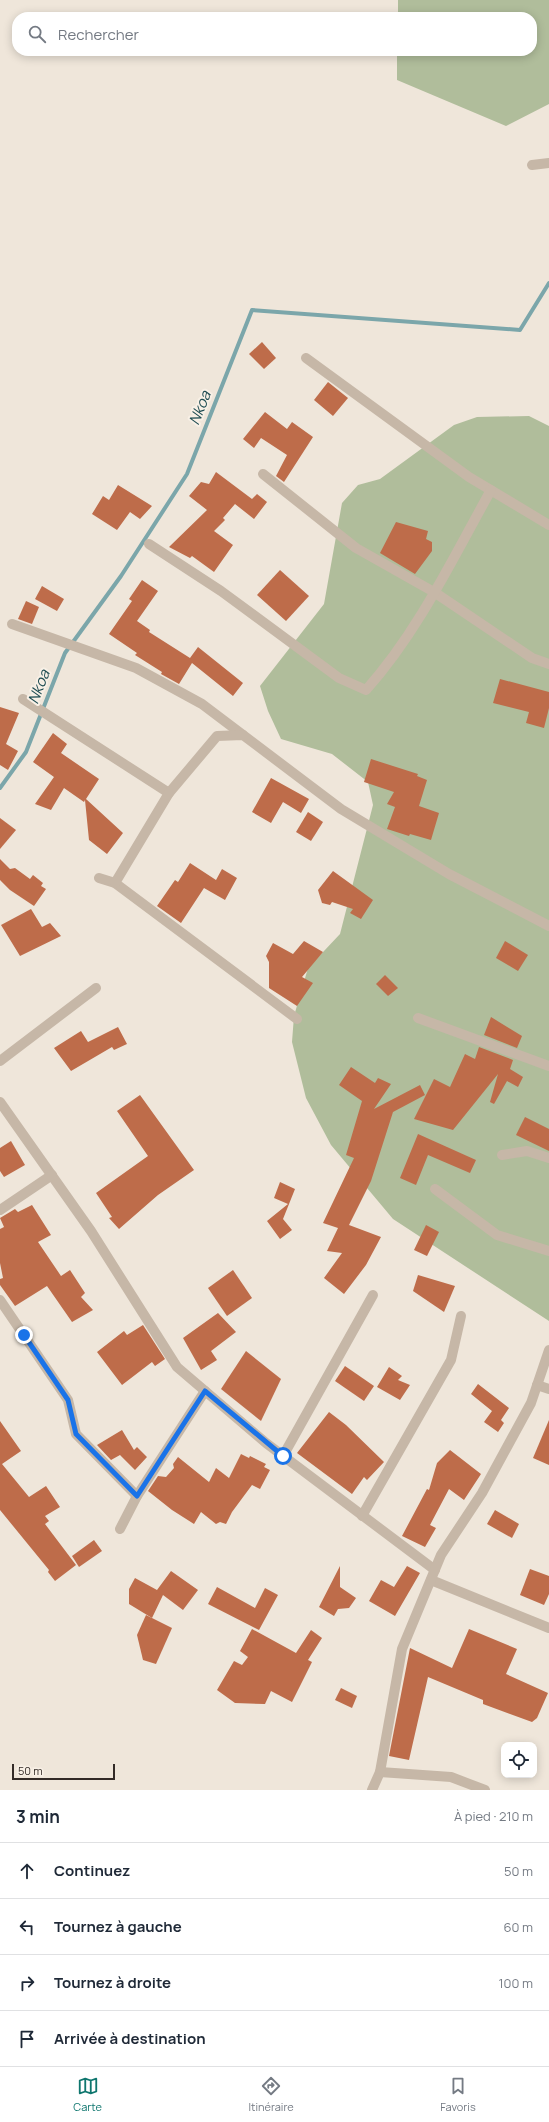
<!DOCTYPE html>
<html lang="fr">
<head>
<meta charset="utf-8">
<style>
  body { margin:0; font-family:Manrope,sans-serif; background:#f6f6f7; color:#1f2937 }
  .controls { position:absolute; right:12px; bottom:12px; display:grid; overflow:hidden; border-radius:8px; box-shadow:0 2px 10px #0003 }
  .controls button { width:36px; height:36px; display:grid; place-items:center; padding:0; border:0; border-bottom:1px solid #e0e1e3; background:#fff; color:#1f2937; font:20px sans-serif }
  .scale { position:absolute; left:12px; bottom:10px; width:103px; box-sizing:border-box; padding-left:4px; border:2px solid #332b27; border-top:0; font-size:11px; line-height:14px; white-space:nowrap; color:#332b27; -webkit-text-stroke:3px #f8f0e6; paint-order:stroke }
  .stop { position:absolute; width:12px; height:12px; margin:-9px; border:3px solid #1a73e8; border-radius:50%; background:#fff }
  .stop.end { background:#1a73e8; border-color:#fff; box-shadow:0 1px 4px #0008 }
  .list { margin:0; padding:0; list-style:none }
  h2 { display:flex; justify-content:space-between; align-items:center; height:52px; margin:0; padding:0 16px; font-size:17px }
  h2 small { font-size:13px; font-weight:400; color:#747a83 }
  .list li { display:grid; grid-template-columns:26px 1fr auto; gap:12px; align-items:center; box-sizing:border-box; height:56px; padding:0 16px; border-top:1px solid #e0e1e3 }
  .list b { display:block; font-size:15px; white-space:nowrap }
  .list em { font-size:13px; font-style:normal; color:#747a83 }
  .icon { flex:none; width:22px; height:22px; fill:none; stroke:currentColor; stroke-width:2; stroke-linecap:round; stroke-linejoin:round }
  .map { position:relative; flex:none; width:549px; height:1790px; overflow:hidden }
  .search { position:absolute; background:#fff; box-shadow:0 2px 10px #0003; left:12px; right:12px; top:12px; height:44px; display:flex; align-items:center; gap:10px; box-sizing:border-box; padding:0 14px; border-radius:16px; color:#747a83; font-size:15px }
  .sheet { height:276px; background:#fff }
  nav { display:flex; justify-content:space-around; align-items:center; box-sizing:border-box; height:56px; border-top:1px solid #e0e1e3; background:#fff; font-size:11px; color:#747a83 }
  nav a { display:grid; justify-items:center; gap:2px }
  nav .on { color:#0f766e }
  .map>svg:first-child { display:block }
  .green { fill:#b0bd9b }
  .lines { fill:none; stroke-linecap:round; stroke-linejoin:round }
  .stream { stroke:#7ba6aa; stroke-width:4 }
  .building { fill:#be6c4a }
  .minor { stroke:#c6b7a7; stroke-width:10 }
  .route { stroke:#1a73e8; stroke-width:5 }
  .labels { text-anchor:middle; stroke-width:4; stroke-linejoin:round; paint-order:stroke }
  .water-label { font-size:15px; font-style:italic; fill:#1f4c52; stroke:#f8f0e6 }
</style>
</head>
<body>
<div class="map">
<svg width="549" height="1790" viewBox="0 0 549 1790">
  <rect width="100%" height="100%" fill="#efe6da"/>
  <!-- green -->
  <g class="green">
    <path d="M398 0H549V104L506 126 397 80V51H532V17H398Z"/>
    <path d="M529 416 549 426V1321L393 1219 331 1145 306 1098 292 1042 294 1016 308 968 340 934 373 805 368 782 332 754 281 739 268 711 260 686 324 604 342 503 358 485 380 479 454 425 477 417Z"/>
  </g>
  <g class="lines">
    <!-- stream -->
    <path class="stream" d="M0 788 26 752 65 653 121 576 187 474 252 310 520 330 549 283"/>
  </g>
  <!-- building -->
  <g class="building">
    <path d="M262 342 276 358 264 369 249 354Z"/>
    <path d="M328 382 348 398 333 416 314 400Z"/>
    <path d="M265 412 287 429 292 422 313 437 284 482 276 476 287 455 261 438 254 448 243 439Z"/>
    <path d="M216 472 252 499 257 494 267 502 254 519 235 504 223 518 225 520 214 531 233 545 214 572 192 556 190 558 169 547 207 510 189 496 201 482 209 484Z"/>
    <path d="M118 485 152 506 140 519 130 512 117 530 92 514 103 496 109 500Z"/>
    <path d="M396 522 428 531 426 539 432 542V551L415 574 380 553Z"/>
    <path d="M280 570 309 596 286 621 257 595Z"/>
    <path d="M142 580 158 591 137 621 150 630 149 632 190 658 198 647 243 683 233 696 192 663 179 684 161 674 162 672 135 655 137 653 109 634 132 601 129 599Z"/>
    <path d="M42 586 64 599 57 611 35 599Z"/>
    <path d="M26 601 39 607 32 624 18 619Z"/>
    <path d="M500 679 549 692V708L544 728 526 723 529 712 493 703Z"/>
    <path d="M0 707 19 713 6 744 18 751 8 770 0 765Z"/>
    <path d="M53 733 67 744 61 753 99 779 86 799 123 833 107 854 89 840 85 800 84 802 64 788 51 810 35 804 54 777 33 762Z"/>
    <path d="M371 759 418 774 417 776 427 780 419 806 439 813 431 840 410 834 409 836 387 829 395 807 387 804 394 792 364 782Z"/>
    <path d="M271 778 309 799 301 813 283 802 271 823 252 812Z"/>
    <path d="M308 812 323 822 311 841 296 832Z"/>
    <path d="M0 818 16 830 0 849Z"/>
    <path d="M0 859 10 869 15 868 30 879 33 875 43 883 41 886 46 889 34 906 10 890 0 880Z"/>
    <path d="M190 863 216 880 222 869 237 878 225 900 204 888 181 923 157 906 175 880 178 882Z"/>
    <path d="M333 871 373 900 361 919 350 913 353 909 332 902 330 905 322 903 318 890Z"/>
    <path d="M31 909 42 927 50 923 61 936 20 956 1 925Z"/>
    <path d="M304 941 323 952 302 977 313 983 297 1006 269 988V962L266 956 273 943 293 954Z"/>
    <path d="M505 941 528 955 518 971 496 958Z"/>
    <path d="M385 975 398 988 388 996 376 984Z"/>
    <path d="M491 1017 522 1036 517 1048 484 1035Z"/>
    <path d="M118 1027 127 1044 114 1050 112 1047 71 1071 54 1048 81 1031 88 1042Z"/>
    <path d="M479 1047 513 1060 510 1069 523 1077 518 1087 507 1081 494 1104 490 1102 498 1074 453 1130 414 1119 434 1079 450 1087 465 1054 475 1059Z"/>
    <path d="M351 1067 375 1083 378 1078 391 1084 374 1109 420 1085 425 1095 393 1112 371 1181 349 1225 381 1237 366 1265 344 1294 324 1278 342 1253 327 1251 338 1228 323 1223 354 1158 346 1155 362 1101 339 1085Z"/>
    <path d="M140 1095 194 1170 158 1195 119 1229 109 1218 112 1217 96 1193 148 1156 117 1111Z"/>
    <path d="M525 1117 549 1129V1151L516 1135Z"/>
    <path d="M418 1134 476 1160 470 1173 428 1155 416 1185 400 1178Z"/>
    <path d="M11 1141 25 1165 4 1177 0 1171V1148Z"/>
    <path d="M280 1182 295 1189 283 1219 292 1230 280 1239 267 1221 288 1204 274 1198Z"/>
    <path d="M32 1205 51 1235 38 1242 61 1276 70 1270 85 1293 81 1297 93 1310 72 1322 47 1286 15 1306 0 1285V1279L3 1278 0 1263V1229L4 1227 0 1218 15 1209 18 1212Z"/>
    <path d="M426 1225 439 1232 427 1256 414 1250Z"/>
    <path d="M233 1270 252 1298 227 1316 208 1288Z"/>
    <path d="M418 1275 455 1286 444 1312 413 1291Z"/>
    <path d="M218 1313 236 1332 211 1351 217 1360 201 1370 183 1338Z"/>
    <path d="M143 1325 165 1359 155 1366 152 1362 122 1385 97 1352 124 1331 127 1335Z"/>
    <path d="M246 1351 281 1379 261 1421 221 1389Z"/>
    <path d="M345 1366 374 1386 364 1401 335 1381Z"/>
    <path d="M389 1367 402 1376 398 1380 410 1385 400 1400 377 1387Z"/>
    <path d="M478 1384 509 1408 501 1420 504 1423 498 1432 484 1422 492 1411 471 1394Z"/>
    <path d="M329 1412 346 1425 384 1462 367 1480 364 1477 352 1494 297 1453Z"/>
    <path d="M549 1420V1465L533 1458Z"/>
    <path d="M0 1421 21 1451 2 1464 29 1497 46 1486 60 1507 45 1516 49 1521 45 1524 76 1565 55 1581 48 1572 49 1570 0 1510Z"/>
    <path d="M122 1430 134 1450 137 1447 147 1457 135 1470 120 1455 111 1460 97 1445Z"/>
    <path d="M450 1450 481 1474 464 1500 449 1489 430 1525 436 1528 425 1547 402 1536 427 1489 429 1490 437 1463Z"/>
    <path d="M241 1454 249 1458 250 1456 266 1464 264 1467 270 1470 260 1489 252 1485 232 1512 226 1524 220 1522 216 1524 201 1512 194 1524 172 1510 148 1491 158 1476 166 1477 174 1468 173 1464 178 1457 209 1482 216 1468 229 1478Z"/>
    <path d="M495 1510 519 1524 512 1538 487 1524Z"/>
    <path d="M94 1540 102 1551 79 1567 72 1556Z"/>
    <path d="M340 1566V1587L356 1598 349 1608 338 1609 334 1616 319 1607Z"/>
    <path d="M407 1566 420 1573 395 1616 369 1601 381 1580 394 1587Z"/>
    <path d="M530 1569 549 1576V1594L544 1605 520 1595Z"/>
    <path d="M171 1571 198 1590 183 1610 163 1595 152 1618 129 1604V1589L135 1578 157 1590Z"/>
    <path d="M217 1587 255 1608 265 1588 278 1595 259 1630 208 1604Z"/>
    <path d="M146 1615 172 1628 156 1664 143 1660 137 1635Z"/>
    <path d="M252 1629 296 1653 311 1630 322 1638 308 1660 312 1662 292 1702 271 1691 265 1704 235 1703 217 1690 234 1661 242 1665 248 1657 240 1651Z"/>
    <path d="M469 1629 517 1649 506 1674 548 1693 537 1718 532 1722 483 1704V1700L428 1677 409 1760 389 1756 410 1648 452 1668Z"/>
    <path d="M341 1688 357 1696 352 1708 335 1700Z"/>
  </g>
  <g class="lines">
    <!-- minor -->
    <g class="minor">
      <path d="M532 165 549 163"/>
      <path d="M306 358 469 477 549 525"/>
      <path d="M263 474 356 548 434 592 532 658 549 664"/>
      <path d="M149 544 221 591 339 678 366 690C418 632 453 558 491 490"/>
      <path d="M12 624 136 668 202 704 243 735"/>
      <path d="M23 699 169 793"/>
      <path d="M99 878 115 883 297 1019"/>
      <path d="M115 883 169 793 217 736 243 735 341 809 449 874 549 926"/>
      <path d="M418 1018 549 1066"/>
      <path d="M0 1061 96 988"/>
      <path d="M0 1102 91 1231 177 1367 266 1443 435 1570"/>
      <path d="M502 1155 527 1151 549 1158"/>
      <path d="M435 1189 497 1235 549 1251"/>
      <path d="M0 1210 52 1175"/>
      <path d="M0 1300 68 1400 76 1434 137 1496"/>
      <path d="M537 1385 549 1389"/>
      <path d="M283 1456 373 1295"/>
      <path d="M362 1516 451 1360 461 1316"/>
      <path d="M120 1529 137 1496 205 1391"/>
      <path d="M431 1580 549 1628"/>
      <path d="M380 1772 451 1777 485 1790"/>
      <path d="M372 1790 380 1772 402 1649 441 1555 482 1493 531 1403 549 1350"/>
    </g>
  </g>
  <g class="lines">
    <!-- route -->
    <path class="route" d="M24 1335 68 1400 76 1434 137 1496 205 1391 283 1456"/>
  </g>
  <g class="labels">
    <!-- water labels -->
    <g class="water-label">
      <text transform="translate(200 408) rotate(-68)" y="5">Nkoa</text>
      <text transform="translate(39 687) rotate(-69)" y="5">Nkoa</text>
    </g>
  </g>
</svg>
<div class="controls">
<button><svg class="icon" aria-label="locate" viewBox="0 0 24 24"><circle cx="12" cy="12" r="6"/><path d="M12 2v4M12 18v4M2 12h4M18 12h4"/></svg></button>
</div>
<div class="scale">50 m</div>
<div class="stop" style="left:283px;top:1456px"></div>
<div class="stop end" style="left:24px;top:1335px"></div>
<div class="search"><svg class="icon" aria-label="search" viewBox="0 0 24 24"><circle cx="10" cy="10" r="6"/><path d="M15 15l6 6"/></svg>Rechercher</div>
</div>
<section class="sheet">
<h2>3 min<small>À pied · 210 m</small></h2>
<ul class="list">
<li><svg class="icon" aria-label="ahead" viewBox="0 0 24 24"><path d="M12 20V5M6 11l6-6 6 6"/></svg><div><b>Continuez</b></div><em>50 m</em></li>
<li><svg class="icon" aria-label="left" viewBox="0 0 24 24"><path d="M17 20v-9H6M10 6l-5 5 5 5"/></svg><div><b>Tournez à gauche</b></div><em>60 m</em></li>
<li><svg class="icon" aria-label="right" viewBox="0 0 24 24"><path d="M7 20v-9h11M14 6l5 5-5 5"/></svg><div><b>Tournez à droite</b></div><em>100 m</em></li>
<li><svg class="icon" aria-label="arrive" viewBox="0 0 24 24"><path d="M6 21V4h12l-3 4 3 4H6"/></svg><div><b>Arrivée à destination</b></div></li>
</ul>
</section>
<nav>
<a class="on"><svg class="icon" aria-label="map" viewBox="0 0 24 24"><path d="M3 6l6-2 6 2 6-2v14l-6 2-6-2-6 2zM9 4v14M15 6v14"/></svg>Carte</a>
<a><svg class="icon" aria-label="directions" viewBox="0 0 24 24"><path d="M12 3l9 9-9 9-9-9zM9 14v-3h6M13 9l2 2-2 2"/></svg>Itinéraire</a>
<a><svg class="icon" aria-label="saved" viewBox="0 0 24 24"><path d="M7 4h10v16l-5-4-5 4z"/></svg>Favoris</a>
</nav>
</body>
</html>
